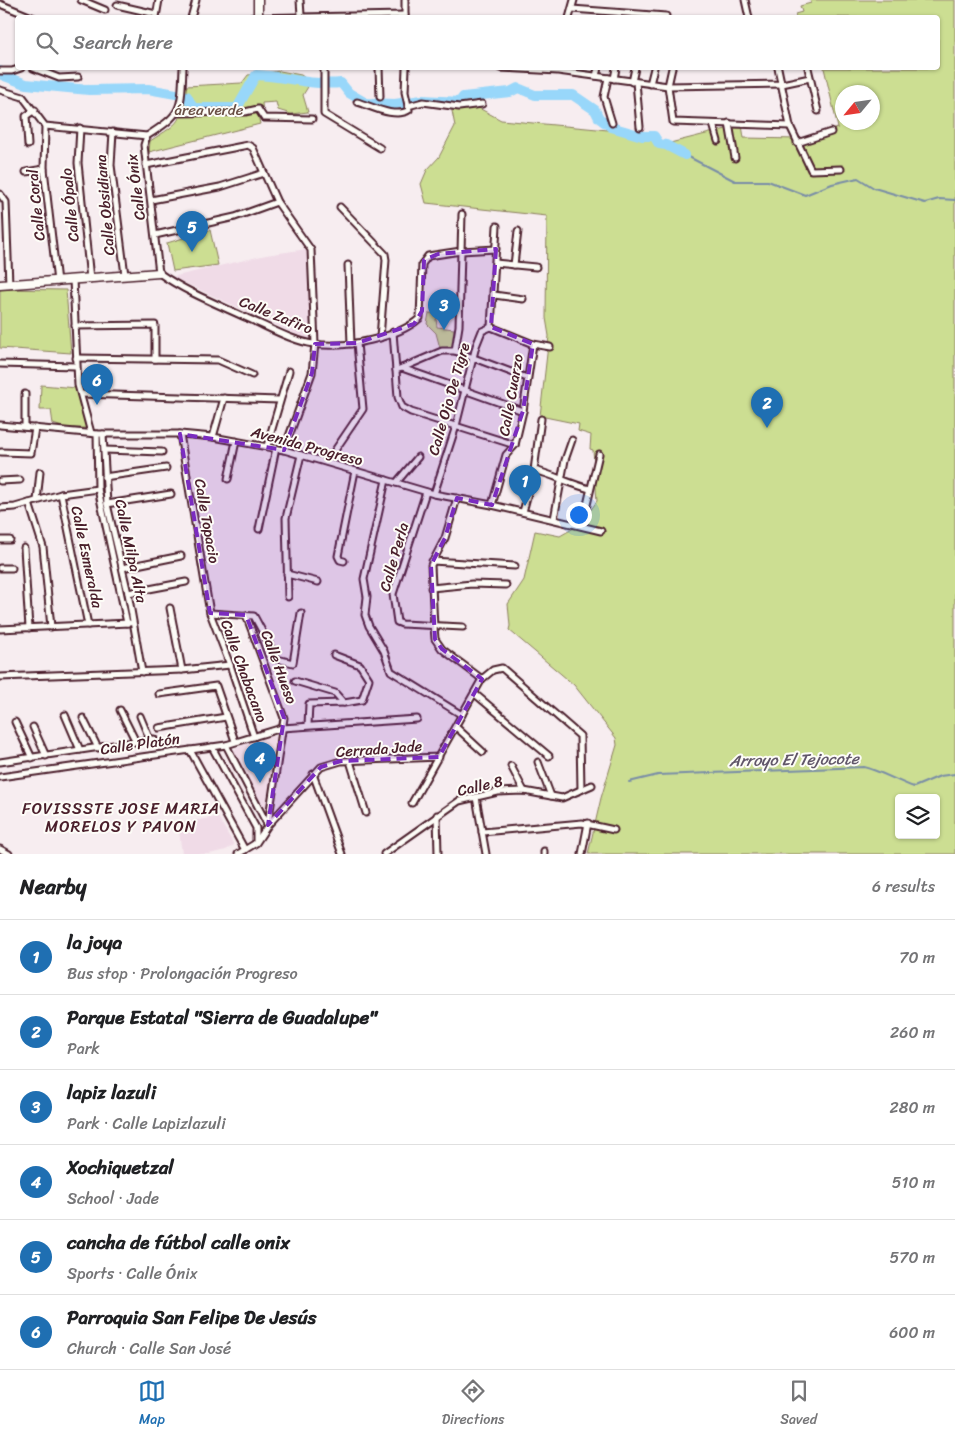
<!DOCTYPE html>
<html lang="en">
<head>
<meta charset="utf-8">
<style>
  body { margin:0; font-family:Sriracha,sans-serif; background:#f6f6f6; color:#202124 }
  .controls { position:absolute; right:15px; bottom:15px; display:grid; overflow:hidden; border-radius:5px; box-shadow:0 1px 4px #0004 }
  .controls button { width:45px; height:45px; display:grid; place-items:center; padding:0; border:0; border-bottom:1px solid #e0e0e0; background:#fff; color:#202124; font:25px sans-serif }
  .compass { position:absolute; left:835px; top:85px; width:45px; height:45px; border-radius:50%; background:#fff; box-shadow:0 1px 4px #0004; rotate:241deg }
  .you { position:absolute; left:578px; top:514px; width:18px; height:18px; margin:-12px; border:4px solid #fff; border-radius:50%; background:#1a73e8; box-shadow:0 0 0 8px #1a73e833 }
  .badge { display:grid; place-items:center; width:32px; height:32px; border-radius:50%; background:#1f6fb2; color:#fff; font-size:16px; font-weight:700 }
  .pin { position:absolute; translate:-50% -41px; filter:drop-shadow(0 1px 2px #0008) }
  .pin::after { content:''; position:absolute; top:26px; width:18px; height:15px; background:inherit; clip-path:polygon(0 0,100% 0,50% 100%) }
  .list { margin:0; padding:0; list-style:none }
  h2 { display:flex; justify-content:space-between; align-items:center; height:65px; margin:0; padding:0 20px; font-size:21px }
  h2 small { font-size:16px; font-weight:400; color:#757577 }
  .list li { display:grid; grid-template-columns:32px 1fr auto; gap:15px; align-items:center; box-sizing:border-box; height:75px; padding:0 20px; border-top:1px solid #e0e0e0 }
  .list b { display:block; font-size:19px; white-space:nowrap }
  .list p { margin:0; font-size:16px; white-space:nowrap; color:#757577 }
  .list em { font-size:16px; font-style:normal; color:#757577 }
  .icon { flex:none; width:28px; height:28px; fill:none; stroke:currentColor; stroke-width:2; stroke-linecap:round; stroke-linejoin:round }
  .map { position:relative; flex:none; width:955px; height:854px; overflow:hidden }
  .search { position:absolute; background:#fff; box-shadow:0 1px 4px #0004; left:15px; right:15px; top:15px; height:55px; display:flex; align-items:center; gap:12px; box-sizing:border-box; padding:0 18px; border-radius:5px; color:#757577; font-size:19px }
  .sheet { height:515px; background:#fff }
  nav { display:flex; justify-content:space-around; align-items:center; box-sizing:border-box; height:70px; border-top:1px solid #e0e0e0; background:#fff; font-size:14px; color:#757577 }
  nav a { display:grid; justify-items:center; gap:2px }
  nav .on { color:#1f6fb2 }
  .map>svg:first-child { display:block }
  .built { fill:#f0dbe7 }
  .green { fill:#ccde92; stroke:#8b7e5e; fill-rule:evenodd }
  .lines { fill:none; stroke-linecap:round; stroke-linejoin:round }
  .stream { stroke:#798da7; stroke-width:2 }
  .river { stroke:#98d7fa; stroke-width:10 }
  .street-casing { stroke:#4a1f2b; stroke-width:9 }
  .secondary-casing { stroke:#4a1f2b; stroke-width:11 }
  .street { stroke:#fdfcf7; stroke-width:5 }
  .secondary { stroke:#fdfcf7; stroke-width:8 }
  .marked { fill:#7b2cbf; fill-opacity:0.2; stroke:#7b2cbf; stroke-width:4; stroke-dasharray:10 6; stroke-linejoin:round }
  .labels { text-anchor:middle; stroke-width:4; stroke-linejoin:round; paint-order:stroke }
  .park-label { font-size:15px; fill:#6a4f45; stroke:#fdfcf7 }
  .street-label { font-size:15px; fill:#4a1f2b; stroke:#fdfcf7 }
  .water-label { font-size:16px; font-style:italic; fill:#615669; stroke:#fdfcf7 }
  .neighbourhood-label { font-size:16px; letter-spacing:1px; fill:#4a1f2b; stroke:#fdfcf7 }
</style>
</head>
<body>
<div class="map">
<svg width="955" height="854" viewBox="0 0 955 854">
  <rect width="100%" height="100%" fill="#f7edf0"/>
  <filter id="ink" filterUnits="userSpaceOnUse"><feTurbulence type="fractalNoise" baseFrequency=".02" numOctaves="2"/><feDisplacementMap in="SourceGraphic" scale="10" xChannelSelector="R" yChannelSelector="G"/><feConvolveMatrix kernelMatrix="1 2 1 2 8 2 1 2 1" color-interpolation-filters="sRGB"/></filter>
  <g filter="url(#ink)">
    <!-- built -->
    <g class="built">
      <path d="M307 249 311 341 172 277 266 255Z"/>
      <path d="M277 736 267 815 233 750 260 737Z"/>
      <path d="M218 817 234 845 226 850 209 854H182L178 823Z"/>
    </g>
    <!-- green -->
    <g class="green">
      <path d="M810 0H955V854H588L601 798 617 745 616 738 574 685 509 630 510 626 508 604 524 580 535 531 560 536 581 524 597 501 593 450 590 449 591 435 578 431 579 424 540 416 549 336 546 318 547 216 426 203 421 184 427 170 439 157 455 126 450 101 462 99 501 120 608 130 670 143 742 125 744 138 798 139 838 128 824 68H938V18L796 17 795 14 802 12 800 6 811 3ZM842 92H872V122H842ZM899 798H936V835H899Z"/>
      <path d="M280 71 301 75 311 82 303 95 308 112 291 114 278 110 276 102 262 103 263 115H258L260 124 149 152 150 141C182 121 180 124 186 86L242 83 248 75Z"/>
      <path d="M210 230 218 265 173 271 167 243Z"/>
      <path d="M0 289 66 290 71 353 0 348Z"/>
      <path d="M429 313 440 314V318L436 319 437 327 454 329 452 347 440 348 436 333 427 324Z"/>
      <path d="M41 385 76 388 86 428H66L53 424 51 410H40Z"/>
    </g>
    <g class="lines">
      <!-- stream -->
      <g class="stream">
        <path d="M685 155 735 181H768L805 195 832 184 858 178 874 188 925 203 939 199 955 200"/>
        <path d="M629 782 658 775 864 767C880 771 897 781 914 787L940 776 955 774"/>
      </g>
      <!-- river -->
      <path class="river" d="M0 71 2 75 26 84 89 90 148 89 187 96 193 108H237L256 75C286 76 311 86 341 83L349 93 366 103 395 104 422 100 460 102 463 97 510 92 518 88 535 95H573L595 110 599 118 611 127 642 136H654L659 144 666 145 685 155"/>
      <defs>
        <g id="street">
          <path d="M81 0 105 10"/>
          <path d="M300 0 301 15"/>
          <path d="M745 0 749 18"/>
          <path d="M0 4 34 18"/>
          <path d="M117 5 156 14"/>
          <path d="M572 9 666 16"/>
          <path d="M156 17 159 0"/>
          <path d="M405 17V0"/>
          <path d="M191 18 196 0"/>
          <path d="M246 18 405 15"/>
          <path d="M569 18 574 0"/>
          <path d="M33 68 59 78 78 77"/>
          <path d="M183 68C181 110 183 113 147 136L144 145 159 273C186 292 217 304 247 318 268 327 292 341 314 344 344 349 398 338 420 318L422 264 428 256 461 251 496 249"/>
          <path d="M324 68V114L380 148"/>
          <path d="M379 68 380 97"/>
          <path d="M500 68 558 71 668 86 782 84 810 78"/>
          <path d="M672 68 668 86 673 122 790 126"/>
          <path d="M778 68 790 126 811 170 841 169"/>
          <path d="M808 68 818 111"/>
          <path d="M0 71H12L21 68"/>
          <path d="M596 76 598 68"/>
          <path d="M608 78 604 97 612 123"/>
          <path d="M614 79 616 68"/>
          <path d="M632 82 635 68"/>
          <path d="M636 82 640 127"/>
          <path d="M650 84 654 68"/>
          <path d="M0 90 23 97 45 126 147 136"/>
          <path d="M357 102C371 106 395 119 409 110L405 92 406 68"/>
          <path d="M408 106 423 102 459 107 482 104"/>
          <path d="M177 113 245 112 258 109 264 118 312 119"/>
          <path d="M729 123 735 158"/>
          <path d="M713 124 718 141"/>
          <path d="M45 126 44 169 57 282"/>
          <path d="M80 128 78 163 90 279"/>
          <path d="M113 132 111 165 125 275"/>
          <path d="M797 143 831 132"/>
          <path d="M28 145 26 116 35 110"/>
          <path d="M146 165 248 145 253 148 277 202 311 250 315 344 312 373 284 450"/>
          <path d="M26 172 44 169"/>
          <path d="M0 194 6 202 9 285"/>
          <path d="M151 200 220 187 264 173"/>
          <path d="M340 207 385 254 386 260 380 338"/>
          <path d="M155 235 235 217 277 202"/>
          <path d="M495 263 536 267"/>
          <path d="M348 265 351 344"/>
          <path d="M514 265 518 231"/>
          <path d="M73 280 78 385 91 433"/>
          <path d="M494 295 523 299"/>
          <path d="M75 326 155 325V359"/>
          <path d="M491 327 497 226"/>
          <path d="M491 327 533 344 550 347"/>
          <path d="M393 332 398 397 402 407 411 412 515 445"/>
          <path d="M455 351 459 326 462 214"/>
          <path d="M76 358 218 360 252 375"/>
          <path d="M0 364 76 366"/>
          <path d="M402 368 442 351H455L527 378"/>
          <path d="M396 370 402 368 523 411"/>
          <path d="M81 394 279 400"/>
          <path d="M0 425 97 434H180L213 437 284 450 434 494 492 505 601 531"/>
          <path d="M25 427V394"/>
          <path d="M97 434 98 489 127 623"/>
          <path d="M103 434 107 504 128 593 142 672"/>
          <path d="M180 434 210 613 230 665 254 737"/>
          <path d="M213 437 224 398"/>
          <path d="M267 446 289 371"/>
          <path d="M105 450 162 452"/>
          <path d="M1 452 31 453 35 428"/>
          <path d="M327 462 363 409 357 343"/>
          <path d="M534 470C554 475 570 484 590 489"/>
          <path d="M104 477 166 468"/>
          <path d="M228 479 236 441"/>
          <path d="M386 480 364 579 367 597 365 615 369 626 384 651 391 671 462 715"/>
          <path d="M0 481 20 480"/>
          <path d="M396 483 418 457"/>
          <path d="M426 492 393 594 397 622 402 624 463 627"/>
          <path d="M61 494 88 625"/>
          <path d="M434 494 456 426 476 346 482 331 491 327"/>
          <path d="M457 498 445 538 431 565 434 627 435 639 442 649 482 679"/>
          <path d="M37 501 40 472"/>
          <path d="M29 503 43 547 51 627"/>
          <path d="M107 504 171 494"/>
          <path d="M492 505 506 455 515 445 523 411 533 344"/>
          <path d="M0 508 15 507 61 494 98 489"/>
          <path d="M523 512 534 470 541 419"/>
          <path d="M554 519 565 460 572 440"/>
          <path d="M582 526 599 454"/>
          <path d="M259 529 276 448"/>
          <path d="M0 540H10"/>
          <path d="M24 548 29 628"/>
          <path d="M344 561 340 560 338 556 355 471"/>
          <path d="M432 561 515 566"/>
          <path d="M0 568H12"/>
          <path d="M122 568 181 556"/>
          <path d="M287 574 318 582"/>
          <path d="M431 588 472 584 506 585"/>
          <path d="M128 593 186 582"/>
          <path d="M288 597 286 518 301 455"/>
          <path d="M170 608 182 670"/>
          <path d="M210 613 254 616 277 659 293 663 301 613"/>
          <path d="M246 615 284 718 268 824"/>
          <path d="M0 629 129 623"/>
          <path d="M0 677 182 670 230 665"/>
          <path d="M295 681 335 693 344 703"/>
          <path d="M159 694 216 686 235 741"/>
          <path d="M475 694 549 756"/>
          <path d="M120 710 136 742"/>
          <path d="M65 715 80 750"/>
          <path d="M140 716 150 740"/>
          <path d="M83 718 98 748"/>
          <path d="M15 722 32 758"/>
          <path d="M308 725 309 704 344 703 362 700 369 679 360 665 334 655"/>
          <path d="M33 727 46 756"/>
          <path d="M456 727 483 752"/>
          <path d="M159 728 226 717"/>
          <path d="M226 745 267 824"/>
          <path d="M212 747 256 828V842"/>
          <path d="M190 750 245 850"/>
          <path d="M350 761 366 813"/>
          <path d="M0 762 154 739"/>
          <path d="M538 762 551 796"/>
          <path d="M511 766 524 791"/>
          <path d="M313 774 342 854"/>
          <path d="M0 777 226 745 282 728 417 719"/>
          <path d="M476 797 486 854"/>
          <path d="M412 803 482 679 493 670 502 668 580 736 581 790"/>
          <path d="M437 815 438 854"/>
          <path d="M482 832 582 823 614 830"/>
          <path d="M0 849 9 854"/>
          <path d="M238 854 256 843 268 825 321 767 341 761 439 757"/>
          <path d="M384 854 459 801 498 792 524 791 562 798 592 785"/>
          <path d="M544 854V851"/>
          <path d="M582 854 588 823"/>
        </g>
        <g id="secondary">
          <path d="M258 0V17"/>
          <path d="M0 285 159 273"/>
        </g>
      </defs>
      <!-- street casing -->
      <use href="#street" class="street-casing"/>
      <!-- secondary casing -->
      <use href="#secondary" class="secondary-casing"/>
      <!-- street -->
      <use href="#street" class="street"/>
      <!-- secondary -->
      <use href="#secondary" class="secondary"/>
    </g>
  </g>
  <!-- marked area -->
  <path class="marked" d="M496 249 491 327 533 344 523 411 492 505 457 498 445 538 431 565 435 639 442 649 482 679 439 757 341 761 321 767 268 825 284 718 246 615 210 613 180 434 284 450 312 373 315 344 357 343 414 324 422 311 424 260 438 254Z"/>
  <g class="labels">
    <!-- park labels -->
    <g class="park-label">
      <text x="209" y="115">área verde</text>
    </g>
    <!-- street labels -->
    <g class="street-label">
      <text transform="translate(136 187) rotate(-97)" y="5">Calle Ónix</text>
      <text transform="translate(36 205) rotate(-96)" y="5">Calle Coral</text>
      <text transform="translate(70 205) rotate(-96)" y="5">Calle Ópalo</text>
      <text transform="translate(105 205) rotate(-95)" y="5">Calle Obsidiana</text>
      <text transform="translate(276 315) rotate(22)" y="5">Calle Zafiro</text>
      <text transform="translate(511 395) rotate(-80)" y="5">Calle Cuarzo</text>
      <text transform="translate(449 399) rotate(-74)" y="5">Calle Ojo De Tigre</text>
      <text transform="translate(307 446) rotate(15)" y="5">Avenida Progreso</text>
      <text transform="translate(207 521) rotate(80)" y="5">Calle Topacio</text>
      <text transform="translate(131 551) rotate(78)" y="5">Calle Milpa Alta</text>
      <text transform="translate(87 557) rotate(78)" y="5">Calle Esmeralda</text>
      <text transform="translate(394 557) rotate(-74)" y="5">Calle Perla</text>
      <text transform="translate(279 667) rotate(70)" y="5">Calle Hueso</text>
      <text transform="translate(244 671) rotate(70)" y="5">Calle Chabacano</text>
      <text transform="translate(140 744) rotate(-8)" y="5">Calle Platón</text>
      <text transform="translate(379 749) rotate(-4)" y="5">Cerrada Jade</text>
      <text transform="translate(480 786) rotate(-13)" y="5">Calle 8</text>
    </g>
    <!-- water labels -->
    <g class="water-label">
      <text transform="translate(794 759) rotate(-1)" y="6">Arroyo El Tejocote</text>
    </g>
    <!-- neighbourhood labels -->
    <g class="neighbourhood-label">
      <text x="121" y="814">FOVISSSTE JOSE MARIA<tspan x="121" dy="18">MORELOS Y PAVON</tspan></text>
    </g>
  </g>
</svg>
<div class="controls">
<button><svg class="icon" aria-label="layers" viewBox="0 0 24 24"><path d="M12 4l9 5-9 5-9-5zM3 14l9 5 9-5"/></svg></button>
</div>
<svg class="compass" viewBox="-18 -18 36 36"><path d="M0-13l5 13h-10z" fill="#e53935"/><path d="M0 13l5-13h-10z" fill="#757577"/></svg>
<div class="you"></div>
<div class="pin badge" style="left:525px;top:506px">1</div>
<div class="pin badge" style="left:767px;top:428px">2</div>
<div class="pin badge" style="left:444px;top:330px">3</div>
<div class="pin badge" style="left:260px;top:783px">4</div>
<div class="pin badge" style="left:192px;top:252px">5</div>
<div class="pin badge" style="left:97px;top:405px">6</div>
<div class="search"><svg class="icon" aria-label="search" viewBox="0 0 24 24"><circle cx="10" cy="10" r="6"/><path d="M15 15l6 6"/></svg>Search here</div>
</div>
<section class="sheet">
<h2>Nearby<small>6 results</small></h2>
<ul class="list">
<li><span class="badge">1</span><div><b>la joya</b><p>Bus stop · Prolongación Progreso</p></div><em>70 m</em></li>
<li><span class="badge">2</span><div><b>Parque Estatal &quot;Sierra de Guadalupe&quot;</b><p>Park</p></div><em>260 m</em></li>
<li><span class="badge">3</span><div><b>lapiz lazuli</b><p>Park · Calle Lapizlazuli</p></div><em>280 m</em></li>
<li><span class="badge">4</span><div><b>Xochiquetzal</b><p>School · Jade</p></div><em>510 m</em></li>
<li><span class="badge">5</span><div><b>cancha de fútbol calle onix</b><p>Sports · Calle Ónix</p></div><em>570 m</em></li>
<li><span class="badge">6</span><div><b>Parroquia San Felipe De Jesús</b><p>Church · Calle San José</p></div><em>600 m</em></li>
</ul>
</section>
<nav>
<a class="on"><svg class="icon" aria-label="map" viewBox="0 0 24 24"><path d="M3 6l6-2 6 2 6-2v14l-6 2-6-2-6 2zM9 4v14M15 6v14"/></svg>Map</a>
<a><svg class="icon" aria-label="directions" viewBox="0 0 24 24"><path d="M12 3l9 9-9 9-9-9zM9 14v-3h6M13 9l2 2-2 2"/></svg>Directions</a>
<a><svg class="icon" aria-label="saved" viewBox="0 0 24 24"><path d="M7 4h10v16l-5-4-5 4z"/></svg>Saved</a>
</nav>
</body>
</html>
